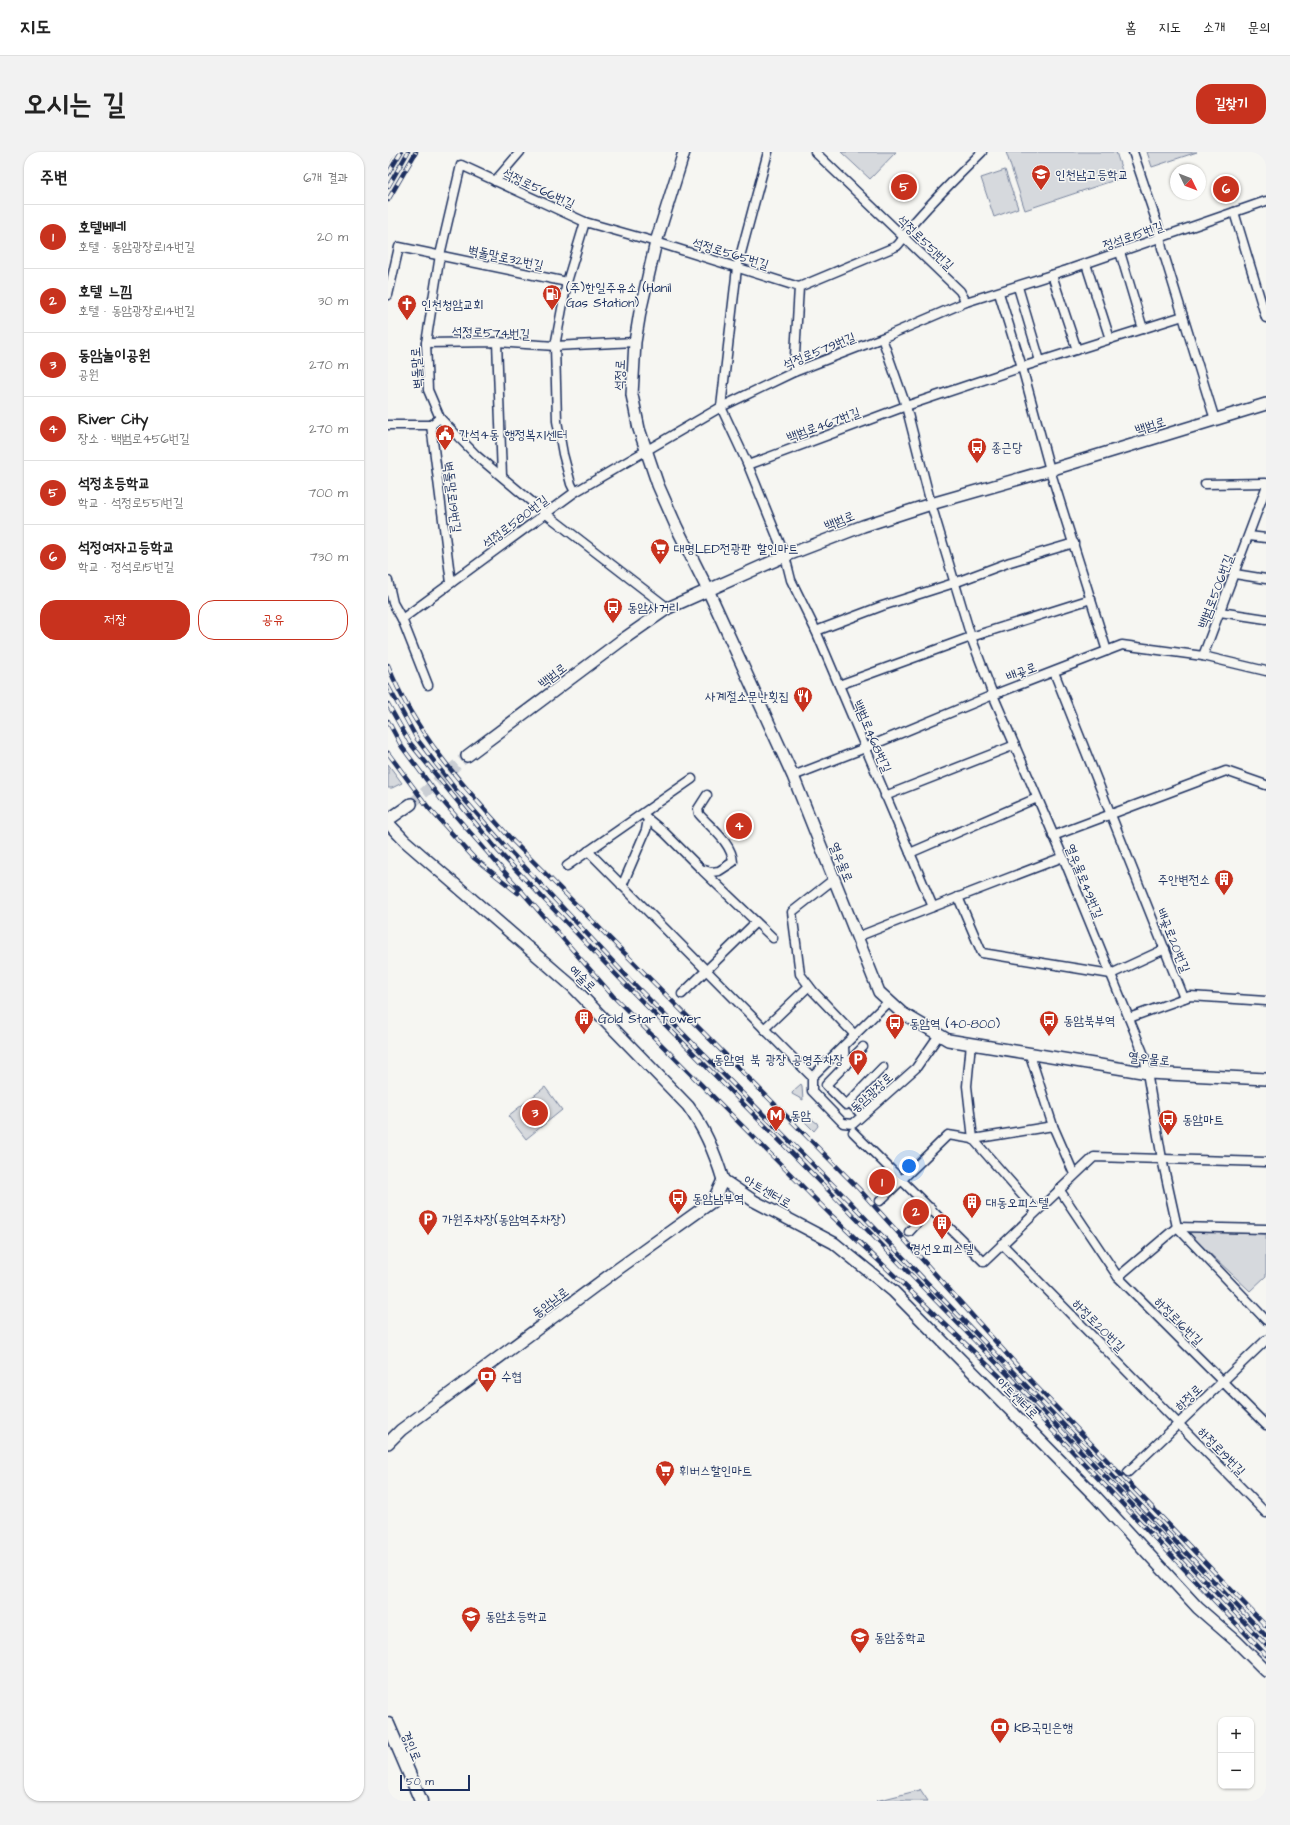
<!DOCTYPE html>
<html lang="ko">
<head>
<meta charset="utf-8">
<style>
  body { margin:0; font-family:"Architects Daughter","Poor Story",sans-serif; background:#f2f2f2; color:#222 }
  .controls { position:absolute; right:12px; bottom:12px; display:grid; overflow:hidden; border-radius:8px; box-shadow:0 1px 3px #0004 }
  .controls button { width:36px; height:36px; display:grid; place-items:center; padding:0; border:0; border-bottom:1px solid #e0e0e0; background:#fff; color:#222; font:20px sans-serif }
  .compass { position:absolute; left:782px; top:12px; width:36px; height:36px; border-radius:50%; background:#fff; box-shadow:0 1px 3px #0004; rotate:133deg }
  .scale { position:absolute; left:12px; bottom:10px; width:70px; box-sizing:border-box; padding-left:4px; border:2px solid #1b2f5e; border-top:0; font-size:11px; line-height:14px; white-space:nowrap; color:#1b2f5e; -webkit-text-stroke:3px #f6f6f2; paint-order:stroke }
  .you { position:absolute; left:521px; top:1014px; width:14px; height:14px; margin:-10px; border:3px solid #fff; border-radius:50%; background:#1a73e8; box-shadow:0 0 0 6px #1a73e833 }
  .badge { display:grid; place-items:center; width:26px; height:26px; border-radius:50%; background:#c8321e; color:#fff; font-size:13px; font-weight:700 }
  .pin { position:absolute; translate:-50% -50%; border:2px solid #fff; box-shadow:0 1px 4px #0006 }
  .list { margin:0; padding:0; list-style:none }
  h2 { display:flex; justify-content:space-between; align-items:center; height:52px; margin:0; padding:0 16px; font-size:17px }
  h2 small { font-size:13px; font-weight:400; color:#767676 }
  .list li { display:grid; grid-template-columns:26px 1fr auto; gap:12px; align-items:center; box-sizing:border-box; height:64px; padding:0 16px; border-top:1px solid #e0e0e0 }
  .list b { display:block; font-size:15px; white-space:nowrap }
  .list p { margin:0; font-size:13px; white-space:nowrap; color:#767676 }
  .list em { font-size:13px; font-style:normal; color:#767676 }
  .actions { display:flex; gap:8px; padding:12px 16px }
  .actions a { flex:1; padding:9px 0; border:1px solid #c8321e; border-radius:16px; text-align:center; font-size:14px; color:#c8321e }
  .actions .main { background:#c8321e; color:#fff }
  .map { position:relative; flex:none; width:878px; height:1649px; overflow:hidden; border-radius:16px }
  header { display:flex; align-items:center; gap:24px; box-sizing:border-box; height:56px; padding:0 20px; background:#fff; border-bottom:1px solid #e0e0e0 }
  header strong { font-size:19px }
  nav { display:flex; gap:22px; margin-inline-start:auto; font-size:14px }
  .intro { display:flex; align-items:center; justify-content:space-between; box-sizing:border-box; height:96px; padding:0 24px }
  h1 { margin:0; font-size:28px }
  .button { padding:10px 18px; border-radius:16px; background:#c8321e; color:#fff; font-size:14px; font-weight:700 }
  main { display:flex; gap:24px; padding:0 24px }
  aside { flex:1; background:#fff; border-radius:16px; box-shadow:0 1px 3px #0004 }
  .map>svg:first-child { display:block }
  .green { fill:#d6d9dd; stroke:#78849e }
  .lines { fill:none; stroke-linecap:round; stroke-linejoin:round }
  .secondary-tunnel { stroke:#caced4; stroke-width:11; stroke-dasharray:11 5.5; stroke-linecap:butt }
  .street-casing { stroke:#1b2f5e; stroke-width:11 }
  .secondary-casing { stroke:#1b2f5e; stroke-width:14 }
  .primary-casing { stroke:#1b2f5e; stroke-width:15 }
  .street { stroke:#f6f6f2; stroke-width:8 }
  .secondary { stroke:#f6f6f2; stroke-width:11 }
  .primary { stroke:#f6f6f2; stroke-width:12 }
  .rail-casing { stroke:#1b2f5e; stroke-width:4.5 }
  .rail { stroke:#f6f6f2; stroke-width:3; stroke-dasharray:9; stroke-linecap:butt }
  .labels { text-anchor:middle; stroke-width:3; stroke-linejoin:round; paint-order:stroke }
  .poi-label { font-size:13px; fill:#1b2f5e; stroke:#f6f6f2; text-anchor:start }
  .street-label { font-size:13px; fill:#1b2f5e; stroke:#f6f6f2 }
</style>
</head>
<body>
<header>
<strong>지도</strong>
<nav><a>홈</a><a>지도</a><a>소개</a><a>문의</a></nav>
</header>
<div class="intro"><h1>오시는 길</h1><a class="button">길찾기</a></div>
<main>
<aside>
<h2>주변<small>6개 결과</small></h2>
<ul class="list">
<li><span class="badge">1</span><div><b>호텔베네</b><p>호텔 · 동암광장로14번길</p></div><em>20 m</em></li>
<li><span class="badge">2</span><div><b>호텔 느낌</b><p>호텔 · 동암광장로14번길</p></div><em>30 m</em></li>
<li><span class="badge">3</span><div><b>동암놀이공원</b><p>공원</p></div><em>270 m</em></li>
<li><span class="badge">4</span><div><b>River City</b><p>장소 · 백범로456번길</p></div><em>270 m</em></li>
<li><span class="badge">5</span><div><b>석정초등학교</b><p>학교 · 석정로551번길</p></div><em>700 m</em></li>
<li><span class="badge">6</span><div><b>석정여자고등학교</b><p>학교 · 정석로15번길</p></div><em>730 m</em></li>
</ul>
<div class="actions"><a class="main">저장</a><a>공유</a></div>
</aside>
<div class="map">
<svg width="878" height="1649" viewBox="0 0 878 1649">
  <rect width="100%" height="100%" fill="#f6f6f2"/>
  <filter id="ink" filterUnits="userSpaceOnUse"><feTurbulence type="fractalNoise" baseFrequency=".025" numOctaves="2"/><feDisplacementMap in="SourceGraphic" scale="8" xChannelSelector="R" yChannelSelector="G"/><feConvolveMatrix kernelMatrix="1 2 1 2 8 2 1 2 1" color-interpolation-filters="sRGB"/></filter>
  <g filter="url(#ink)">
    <!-- green -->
    <g class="green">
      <path d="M453 0H508L482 27Z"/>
      <path d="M618 0H728L736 25 637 58Z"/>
      <path d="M759 0H809L764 15Z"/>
      <path d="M617 18 630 56 606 65 593 26Z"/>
      <path d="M0 612 14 631 4 636H0Z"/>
      <path d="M413 932 414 934 415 948 404 942 405 939Z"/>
      <path d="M157 935 174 958 138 987 120 964Z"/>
      <path d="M422 966 429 971 430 974 426 979 417 970Z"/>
      <path d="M798 1079 878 1082V1124L862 1139Z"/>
      <path d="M532 1637 540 1649H488L532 1638Z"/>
    </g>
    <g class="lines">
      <!-- secondary-tunnel -->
      <path class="secondary-tunnel" d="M23 652 79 604"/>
      <defs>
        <g id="street">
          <path d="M380 0 349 116 333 255 360 313 397 404 403 428 428 479 545 755"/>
          <path d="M427 0 572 139 578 150"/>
          <path d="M745 0 770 74 774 96 827 268"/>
          <path d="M107 29 132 0"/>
          <path d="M846 60 878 166"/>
          <path d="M732 100 755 177"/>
          <path d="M698 112 722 187"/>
          <path d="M664 123 689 198"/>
          <path d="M630 135 652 209"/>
          <path d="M611 141 634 215 662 318 719 499"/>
          <path d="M0 143 11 95 179 130"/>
          <path d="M494 186 518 254 543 352 583 485 605 543 675 705 756 903 774 1007 789 1075 878 1168"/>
          <path d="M109 190 114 324"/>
          <path d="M38 191 109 190 167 194 247 190"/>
          <path d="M406 220 411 135 509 94C515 88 518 80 523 74 545 48 570 24 594 0"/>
          <path d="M52 266 43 273 63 431"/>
          <path d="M0 273H43"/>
          <path d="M360 313 518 254 634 215 795 164"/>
          <path d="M817 332 878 331"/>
          <path d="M187 340 183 332 175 302 169 269 167 194 179 130 197 70"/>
          <path d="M861 384 878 386"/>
          <path d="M847 422 878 427"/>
          <path d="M0 429 5 451 14 467 40 533"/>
          <path d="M280 456 157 361 89 304 52 266 40 238 38 191 52 103 73 13 197 70 268 90 411 135"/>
          <path d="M832 460 878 467"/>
          <path d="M14 467 187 340 333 255 406 220 494 186 578 150 679 118 878 49"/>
          <path d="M428 479 494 454 566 431 622 410 686 391"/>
          <path d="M815 504 878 336"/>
          <path d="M666 520 796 846"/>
          <path d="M451 533 583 485 703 447"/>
          <path d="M405 624 477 596 605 543 734 493 815 504 878 519"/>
          <path d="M497 644 627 593"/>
          <path d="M260 667 277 681 313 717 323 720 331 719 345 710C344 691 323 676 311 662L310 657 319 643"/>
          <path d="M665 684 838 619 878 633"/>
          <path d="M200 699 424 925"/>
          <path d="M522 701 649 646"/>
          <path d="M179 714 304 627"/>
          <path d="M315 719 385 786"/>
          <path d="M446 727 404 760 412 822 425 839 467 883"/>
          <path d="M234 734 258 678 260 667 258 665"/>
          <path d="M570 745 594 801 723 822 777 797"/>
          <path d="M469 785 545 755 675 705"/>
          <path d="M294 842 368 770"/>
          <path d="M500 850 424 925V939L455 971 465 972 528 916 551 883"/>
          <path d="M741 866 802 844 878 849"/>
          <path d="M376 877 421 834"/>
          <path d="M583 891 579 934 585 987 648 1059"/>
          <path d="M456 894 457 914"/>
          <path d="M475 895 438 933 458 953 495 915"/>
          <path d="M642 903 665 974 686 1022"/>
          <path d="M461 950 474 963"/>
          <path d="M465 980 596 1110 706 1005 878 1010"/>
          <path d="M671 1037 730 1125 878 1273"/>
          <path d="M492 1049 560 983 585 987 665 974"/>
          <path d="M521 1080 543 1056"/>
          <path d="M614 1092 878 1361"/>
          <path d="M730 1125 789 1075 878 1077"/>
          <path d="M740 1320 878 1188"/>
        </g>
        <g id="secondary">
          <path d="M296 0 268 90 252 160 247 190 244 243 251 277 270 333 289 376 320 438 405 624 491 840 514 861 560 888 760 921 878 927"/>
          <path d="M79 604 234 488 280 456 397 404 475 374 543 352 662 318 878 252"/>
          <path d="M0 668 23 652"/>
          <path d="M0 671 17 689 184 834 300 954C317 977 327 1001 335 1028"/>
          <path d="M335 1028 366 1049 446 1091 505 1139 707 1344 810 1456 848 1489 878 1519"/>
          <path d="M0 1291 13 1278 230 1117 325 1049 335 1028"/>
        </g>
        <path id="primary" d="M0 1572 33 1649"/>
      </defs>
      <!-- street casing -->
      <use href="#street" class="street-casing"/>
      <!-- secondary casing -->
      <use href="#secondary" class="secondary-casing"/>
      <!-- primary casing -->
      <use href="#primary" class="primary-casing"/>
      <!-- street -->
      <use href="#street" class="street"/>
      <!-- secondary -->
      <use href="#secondary" class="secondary"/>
      <!-- primary -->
      <use href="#primary" class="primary"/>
      <defs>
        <g id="rail">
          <path d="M0 8 5 0"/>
          <path d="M0 22 13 0"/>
          <path d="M0 35 20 0"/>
          <path d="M0 48 28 0"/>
          <path d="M0 513C26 581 77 636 125 689L471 1037 643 1229 878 1474"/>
          <path d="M0 534 29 587 68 638 118 695 244 830 460 1048 878 1484"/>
          <path d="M0 552 22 591 111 700 239 834 455 1053 628 1231 878 1493"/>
          <path d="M0 569 14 595 52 646 225 844 444 1064 629 1241 878 1503"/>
          <path d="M0 601 40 655 86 706 130 741"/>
        </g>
      </defs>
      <!-- rail casing -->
      <use href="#rail" class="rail-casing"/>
      <!-- rail -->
      <use href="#rail" class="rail"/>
    </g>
  </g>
  <!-- icons -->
  <defs>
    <symbol id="school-pin" viewBox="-11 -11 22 30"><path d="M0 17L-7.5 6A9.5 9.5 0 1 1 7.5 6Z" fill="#c8321e" stroke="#f6f6f2"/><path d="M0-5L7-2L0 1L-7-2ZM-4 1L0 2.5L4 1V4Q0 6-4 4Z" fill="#fff"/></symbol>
    <symbol id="fuel-pin" viewBox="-11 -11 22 30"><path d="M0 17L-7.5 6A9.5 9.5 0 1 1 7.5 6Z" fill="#c8321e" stroke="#f6f6f2"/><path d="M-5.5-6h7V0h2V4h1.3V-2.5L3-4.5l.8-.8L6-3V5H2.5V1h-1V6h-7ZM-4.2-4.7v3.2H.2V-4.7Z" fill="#fff"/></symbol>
    <symbol id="church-pin" viewBox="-11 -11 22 30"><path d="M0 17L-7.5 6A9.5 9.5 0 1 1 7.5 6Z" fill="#c8321e" stroke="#f6f6f2"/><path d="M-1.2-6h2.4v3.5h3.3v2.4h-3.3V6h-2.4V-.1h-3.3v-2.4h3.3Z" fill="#fff"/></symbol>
    <symbol id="civic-pin" viewBox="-11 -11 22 30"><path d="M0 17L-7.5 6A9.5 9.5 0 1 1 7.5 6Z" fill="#c8321e" stroke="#f6f6f2"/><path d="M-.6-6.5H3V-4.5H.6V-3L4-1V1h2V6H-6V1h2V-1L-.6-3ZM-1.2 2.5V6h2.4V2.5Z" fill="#fff"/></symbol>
    <symbol id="bus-pin" viewBox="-11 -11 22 30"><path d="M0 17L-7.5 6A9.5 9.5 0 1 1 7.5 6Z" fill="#c8321e" stroke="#f6f6f2"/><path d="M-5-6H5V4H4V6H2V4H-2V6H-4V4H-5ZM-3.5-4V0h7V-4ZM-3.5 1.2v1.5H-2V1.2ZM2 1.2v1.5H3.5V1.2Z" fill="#fff"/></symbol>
    <symbol id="supermarket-pin" viewBox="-11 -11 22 30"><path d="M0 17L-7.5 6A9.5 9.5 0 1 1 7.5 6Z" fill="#c8321e" stroke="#f6f6f2"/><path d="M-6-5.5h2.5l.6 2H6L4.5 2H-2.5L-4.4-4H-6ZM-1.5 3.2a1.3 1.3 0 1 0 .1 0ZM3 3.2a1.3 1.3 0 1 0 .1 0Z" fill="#fff"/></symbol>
    <symbol id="restaurant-pin" viewBox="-11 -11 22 30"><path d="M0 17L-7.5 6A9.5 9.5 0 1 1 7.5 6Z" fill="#c8321e" stroke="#f6f6f2"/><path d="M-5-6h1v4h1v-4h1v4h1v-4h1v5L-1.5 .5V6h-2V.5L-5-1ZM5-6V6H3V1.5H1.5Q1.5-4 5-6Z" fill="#fff"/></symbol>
    <symbol id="building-pin" viewBox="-11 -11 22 30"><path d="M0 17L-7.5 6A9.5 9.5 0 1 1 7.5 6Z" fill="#c8321e" stroke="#f6f6f2"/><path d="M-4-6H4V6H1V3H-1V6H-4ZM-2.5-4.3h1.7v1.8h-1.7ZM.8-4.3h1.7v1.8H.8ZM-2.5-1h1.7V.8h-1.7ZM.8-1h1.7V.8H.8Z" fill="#fff"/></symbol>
    <symbol id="parking-pin" viewBox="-11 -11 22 30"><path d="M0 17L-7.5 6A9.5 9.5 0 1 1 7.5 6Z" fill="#c8321e" stroke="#f6f6f2"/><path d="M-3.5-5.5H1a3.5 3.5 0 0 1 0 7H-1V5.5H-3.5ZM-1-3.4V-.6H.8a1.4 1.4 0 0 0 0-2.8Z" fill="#fff"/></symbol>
    <symbol id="metro-pin" viewBox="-11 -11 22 30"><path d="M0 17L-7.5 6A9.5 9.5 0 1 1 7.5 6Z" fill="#c8321e" stroke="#f6f6f2"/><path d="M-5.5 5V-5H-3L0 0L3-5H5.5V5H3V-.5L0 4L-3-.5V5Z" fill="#fff"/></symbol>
    <symbol id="bank-pin" viewBox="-11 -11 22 30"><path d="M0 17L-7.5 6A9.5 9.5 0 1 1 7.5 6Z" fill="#c8321e" stroke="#f6f6f2"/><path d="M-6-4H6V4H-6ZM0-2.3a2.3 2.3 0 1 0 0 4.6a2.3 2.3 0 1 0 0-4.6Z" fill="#fff"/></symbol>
  </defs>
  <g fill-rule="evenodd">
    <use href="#school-pin" x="642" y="11" width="22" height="30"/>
    <use href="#fuel-pin" x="153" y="131" width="22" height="30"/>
    <use href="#church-pin" x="8" y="141" width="22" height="30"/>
    <use href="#civic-pin" x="46" y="271" width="22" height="30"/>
    <use href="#bus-pin" x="578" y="284" width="22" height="30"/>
    <use href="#supermarket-pin" x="261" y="385" width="22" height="30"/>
    <use href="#bus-pin" x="214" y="444" width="22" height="30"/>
    <use href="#restaurant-pin" x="404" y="533" width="22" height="30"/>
    <use href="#building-pin" x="825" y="716" width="22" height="30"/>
    <use href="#building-pin" x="185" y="855" width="22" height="30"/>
    <use href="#bus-pin" x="650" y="857" width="22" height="30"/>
    <use href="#bus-pin" x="496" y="860" width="22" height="30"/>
    <use href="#parking-pin" x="459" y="896" width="22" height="30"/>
    <use href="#metro-pin" x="377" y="952" width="22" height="30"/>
    <use href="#bus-pin" x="769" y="956" width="22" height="30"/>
    <use href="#bus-pin" x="279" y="1035" width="22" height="30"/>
    <use href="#building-pin" x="573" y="1039" width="22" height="30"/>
    <use href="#parking-pin" x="29" y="1056" width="22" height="30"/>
    <use href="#building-pin" x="543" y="1060" width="22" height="30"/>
    <use href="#bank-pin" x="88" y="1213" width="22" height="30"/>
    <use href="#supermarket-pin" x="266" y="1307" width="22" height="30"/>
    <use href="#school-pin" x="72" y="1453" width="22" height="30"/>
    <use href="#school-pin" x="461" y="1474" width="22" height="30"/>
    <use href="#bank-pin" x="601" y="1564" width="22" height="30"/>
  </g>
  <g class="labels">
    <!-- poi labels -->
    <g class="poi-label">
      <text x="667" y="27">인천남고등학교</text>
      <text x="178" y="140">(주)한일주유소 (Hanil<tspan x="178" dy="15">Gas Station)</tspan></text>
      <text x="33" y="157">인천청암교회</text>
      <text x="71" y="287">간석4동 행정복지센터</text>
      <text x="603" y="300">종근당</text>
      <text x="286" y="401">대명LED전광판 할인마트</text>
      <text x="239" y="460">동암사거리</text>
      <text x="401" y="549" text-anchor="end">사계절소문난횟집</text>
      <text x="822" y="732" text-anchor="end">주안변전소</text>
      <text x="210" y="871">Gold Star Tower</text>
      <text x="675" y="873">동암북부역</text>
      <text x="521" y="876">동암역 (40-800)</text>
      <text x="456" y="912" text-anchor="end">동암역 북 광장 공영주차장</text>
      <text x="402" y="968">동암</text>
      <text x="794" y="972">동암마트</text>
      <text x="304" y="1051">동암남부역</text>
      <text x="598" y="1055">대동오피스텔</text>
      <text x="54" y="1072">가원주차장(동암역주차장)</text>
      <text x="554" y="1101" text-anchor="middle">경선오피스텔</text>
      <text x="113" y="1229">수협</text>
      <text x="291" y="1323">휘버스할인마트</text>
      <text x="97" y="1469">동암초등학교</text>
      <text x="486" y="1490">동암중학교</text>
      <text x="626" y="1580">KB국민은행</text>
    </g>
    <!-- street labels -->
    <g class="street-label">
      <text transform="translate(151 36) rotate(25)" y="5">석정로566번길</text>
      <text transform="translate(745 83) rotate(-19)" y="5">정석로15번길</text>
      <text transform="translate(538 90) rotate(44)" y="5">석정로551번길</text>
      <text transform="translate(343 101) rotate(17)" y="5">석정로565번길</text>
      <text transform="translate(118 105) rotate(12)" y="5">벽돌말로32번길</text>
      <text transform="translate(103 180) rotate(2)" y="5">석정로574번길</text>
      <text transform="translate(431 198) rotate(-22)" y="5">석정로579번길</text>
      <text transform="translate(28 216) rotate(-94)" y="5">벽돌말로</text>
      <text transform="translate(231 223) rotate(-88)" y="5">석정로</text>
      <text transform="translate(435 272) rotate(-20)" y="5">백범로467번길</text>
      <text transform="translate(762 273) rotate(-17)" y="5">백범로</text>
      <text transform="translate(65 345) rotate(83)" y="5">벽돌말로19번길</text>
      <text transform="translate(451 368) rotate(-21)" y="5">백범로</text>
      <text transform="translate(127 369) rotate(-37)" y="5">석정로580번길</text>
      <text transform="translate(827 439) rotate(-69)" y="5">백범로506번길</text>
      <text transform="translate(633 519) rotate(-20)" y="5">배곶로</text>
      <text transform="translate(164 523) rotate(-37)" y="5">백범로</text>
      <text transform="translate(485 584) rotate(67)" y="5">백범로468번길</text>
      <text transform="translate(454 710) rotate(68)" y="5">열우물로</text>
      <text transform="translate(697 729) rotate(68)" y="5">열우물로49번길</text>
      <text transform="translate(786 788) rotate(68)" y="5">배곶로20번길</text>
      <text transform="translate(195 826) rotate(44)" y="5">예술로</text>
      <text transform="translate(761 906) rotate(6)" y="5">열우물로</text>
      <text transform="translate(483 940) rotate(-42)" y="5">동암광장로</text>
      <text transform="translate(380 1039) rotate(30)" y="5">아트센터로</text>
      <text transform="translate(162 1150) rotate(-37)" y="5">동암남로</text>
      <text transform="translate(791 1169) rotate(45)" y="5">하정로16번길</text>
      <text transform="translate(711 1173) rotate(45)" y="5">하정로20번길</text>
      <text transform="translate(800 1245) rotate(-43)" y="5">하정로</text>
      <text transform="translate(630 1246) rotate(45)" y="5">아트센터로</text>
      <text transform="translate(834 1299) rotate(46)" y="5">하정로19번길</text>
      <text transform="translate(24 1594) rotate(67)" y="5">경인로</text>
    </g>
  </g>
</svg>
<div class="controls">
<button>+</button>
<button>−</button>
</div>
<svg class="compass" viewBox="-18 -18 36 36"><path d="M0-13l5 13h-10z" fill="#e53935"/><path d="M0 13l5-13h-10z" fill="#767676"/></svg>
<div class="scale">50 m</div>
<div class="you"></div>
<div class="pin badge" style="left:494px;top:1030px">1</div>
<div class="pin badge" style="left:528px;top:1060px">2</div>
<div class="pin badge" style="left:147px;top:961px">3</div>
<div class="pin badge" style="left:351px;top:674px">4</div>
<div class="pin badge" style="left:516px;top:35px">5</div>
<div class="pin badge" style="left:838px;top:37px">6</div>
</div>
</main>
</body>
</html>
